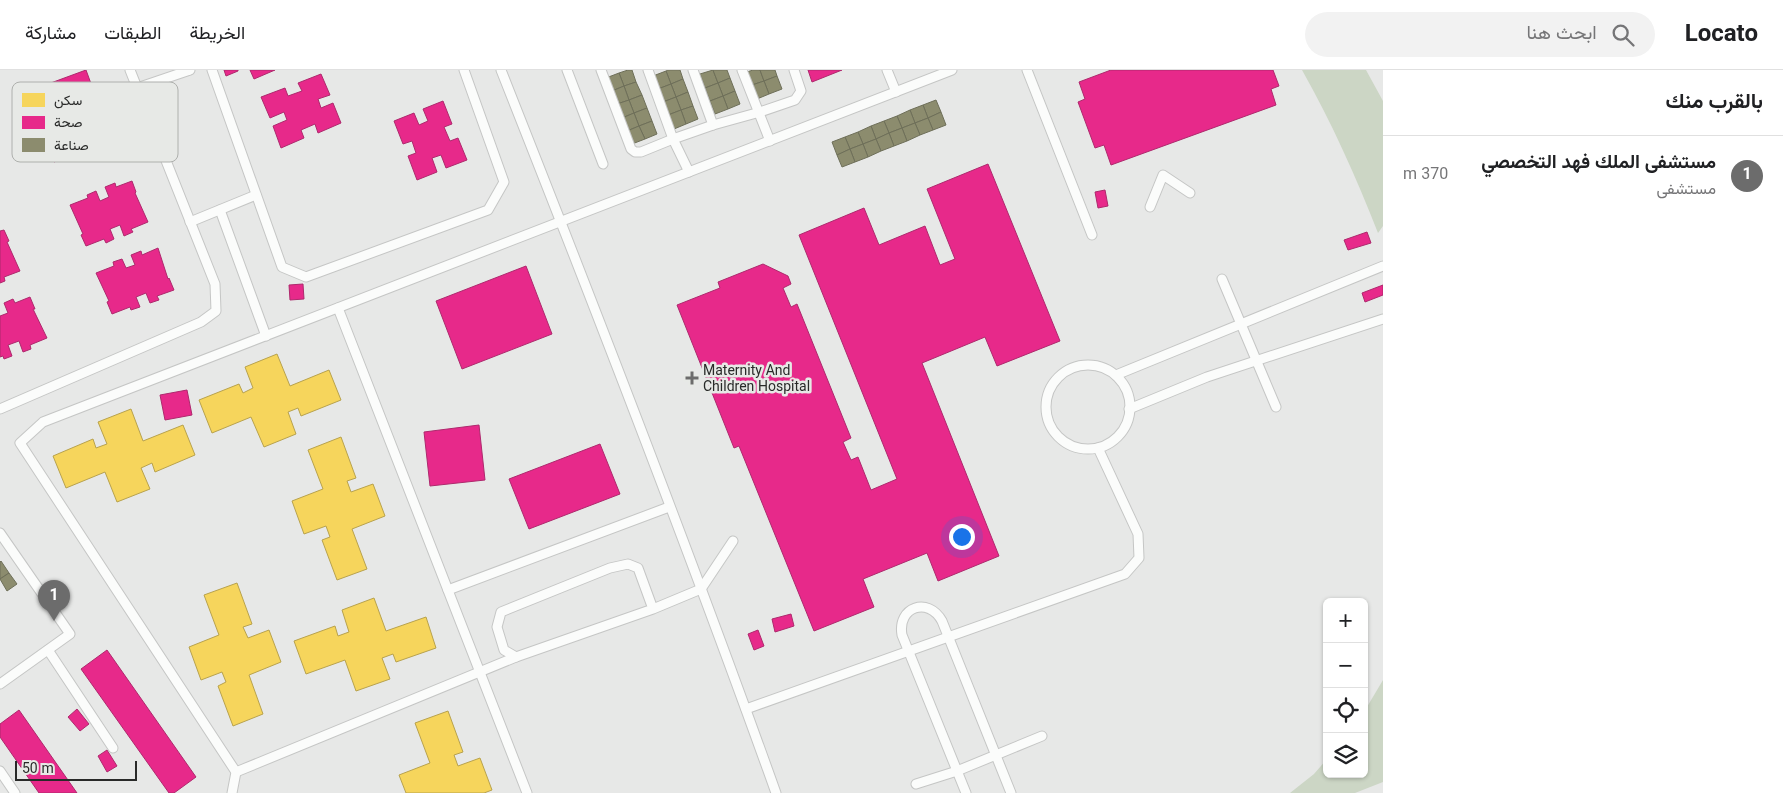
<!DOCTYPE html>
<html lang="ar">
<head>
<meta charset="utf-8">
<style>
  body { margin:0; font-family:Georgia,Vazirmatn,serif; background:#f2f2f2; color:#202124; direction:rtl }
  .controls { position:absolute; right:15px; bottom:15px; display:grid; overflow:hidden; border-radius:8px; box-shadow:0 1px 4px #0004 }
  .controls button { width:45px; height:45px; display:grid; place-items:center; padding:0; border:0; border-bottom:1px solid #e0e0e0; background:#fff; color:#202124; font:25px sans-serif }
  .scale { position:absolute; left:15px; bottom:12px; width:122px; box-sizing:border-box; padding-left:5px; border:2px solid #292a29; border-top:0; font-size:14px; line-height:18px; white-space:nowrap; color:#292a29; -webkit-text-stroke:4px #e7e9e6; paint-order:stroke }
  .you { position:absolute; left:961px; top:466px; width:18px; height:18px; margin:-12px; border:4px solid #fff; border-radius:50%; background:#1a73e8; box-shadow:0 0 0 8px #1a73e833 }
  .badge { display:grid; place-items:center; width:32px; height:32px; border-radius:50%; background:#6c6c6c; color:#fff; font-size:16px; font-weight:700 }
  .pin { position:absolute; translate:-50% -41px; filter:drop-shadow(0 1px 2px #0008) }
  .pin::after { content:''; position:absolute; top:26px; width:18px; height:15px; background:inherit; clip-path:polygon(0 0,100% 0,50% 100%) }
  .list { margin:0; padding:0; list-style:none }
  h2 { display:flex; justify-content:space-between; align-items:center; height:65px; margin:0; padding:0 20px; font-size:21px }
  h2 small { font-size:16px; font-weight:400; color:#757577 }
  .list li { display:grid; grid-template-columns:32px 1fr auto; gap:15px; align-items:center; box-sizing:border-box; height:80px; padding:0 20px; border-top:1px solid #e0e0e0 }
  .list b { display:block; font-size:19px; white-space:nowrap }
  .list p { margin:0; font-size:16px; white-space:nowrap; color:#757577 }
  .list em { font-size:16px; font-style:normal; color:#757577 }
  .icon { flex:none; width:28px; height:28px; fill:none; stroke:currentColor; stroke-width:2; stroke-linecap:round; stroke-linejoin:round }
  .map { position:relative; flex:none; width:1383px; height:723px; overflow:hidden; direction:ltr }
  header { display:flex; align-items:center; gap:30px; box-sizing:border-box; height:70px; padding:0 25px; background:#fff; border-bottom:1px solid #e0e0e0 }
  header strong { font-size:24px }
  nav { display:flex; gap:28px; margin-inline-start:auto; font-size:18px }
  .search { width:350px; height:45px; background:#f2f2f2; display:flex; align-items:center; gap:12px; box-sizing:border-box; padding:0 18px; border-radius:28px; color:#757577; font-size:19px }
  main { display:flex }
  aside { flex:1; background:#fff }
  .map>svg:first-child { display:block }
  .green { fill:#ccd6c5 }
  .homes { fill:#f6d55c; stroke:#b8a24d }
  .health { fill:#e7298a; stroke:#ae296d; fill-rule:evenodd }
  .industry { fill:#8c8c6e; stroke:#6e6f59 }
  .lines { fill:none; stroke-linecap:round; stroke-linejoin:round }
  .service-casing { stroke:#c5c6c5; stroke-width:11 }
  .service { stroke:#fbfcfb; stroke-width:9 }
  .poi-dot { fill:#6c6c6c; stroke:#e7e9e6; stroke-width:2 }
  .labels { text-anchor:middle; stroke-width:5; stroke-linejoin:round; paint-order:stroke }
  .poi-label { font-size:14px; fill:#292a29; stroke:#e7e9e6; text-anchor:start }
  .key { fill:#e7e9e6; stroke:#aeb0ad; stroke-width:1 }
  .key-label { font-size:14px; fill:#292a29 }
</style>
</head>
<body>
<header>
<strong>Locato</strong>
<div class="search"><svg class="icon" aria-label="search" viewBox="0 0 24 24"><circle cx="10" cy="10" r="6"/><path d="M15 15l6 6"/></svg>ابحث هنا</div>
<nav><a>الخريطة</a><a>الطبقات</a><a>مشاركة</a></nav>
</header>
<main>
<aside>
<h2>بالقرب منك<small></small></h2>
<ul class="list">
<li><span class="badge">1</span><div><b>مستشفى الملك فهد التخصصي</b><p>مستشفى</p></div><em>370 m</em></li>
</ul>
</aside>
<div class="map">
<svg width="1383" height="723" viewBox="0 0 1383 723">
  <rect width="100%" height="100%" fill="#e7e8e7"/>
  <!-- green -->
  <g class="green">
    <path d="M1302 0H1366L1383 31V156L1378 163C1356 107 1332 53 1302 0Z"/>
    <path d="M1383 610V712L1355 723H1290L1314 704 1327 689V704H1364V642Z"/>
  </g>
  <!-- homes -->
  <g class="homes">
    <path d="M277 284 290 316 329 300 341 330 301 346 298 338 288 342 296 364 264 377 251 347 212 363 199 330 239 314 243 323 253 318 245 297Z"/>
    <path d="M131 339 143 371 183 355 195 385 155 402 152 393 141 398 150 419 117 432 105 402 66 418 53 386 93 369 96 378 107 374 98 352Z"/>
    <path d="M341 367 356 408 347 411 351 422 373 414 385 446 352 459 367 499 337 510 322 470 330 467 326 456 304 464 292 431 323 419 308 380Z"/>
    <path d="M237 513 252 554 243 557 248 568 269 560 281 592 249 605 263 644 233 656 218 616 226 612 222 602 201 610 189 577 219 565 204 525Z"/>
    <path d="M374 528 386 561 426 547 436 578 396 592 393 584 382 588 390 609 356 621 345 590 306 604 294 571 335 556 338 566 349 562 342 540Z"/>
    <path d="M448 641 463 682 454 685 458 696 480 688 492 720 484 723H406L399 705 430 693 415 653Z"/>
  </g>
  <!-- health -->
  <g class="health">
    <path d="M86 0 97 30 84 35 87 44 101 38 113 70 54 92 42 60 57 55 54 46 39 51 29 21ZM69 26 71 31 61 35 59 30ZM78 51 82 60 71 64 68 54Z"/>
    <path d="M224 0H238V1L226 6Z"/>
    <path d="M250 0H275L254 9Z"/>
    <path d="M808 0H842L812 12Z"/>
    <path d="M1111 0H1273L1279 16 1271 19 1276 35 1111 95 1104 75 1095 78 1078 32 1085 29 1079 12Z"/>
    <path d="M321 4 330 25 318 29 321 38 333 33 341 53 318 63 315 54 301 60 304 68 281 78 273 56 287 50 284 42 270 48 261 27 285 18 288 26 302 21 298 13Z"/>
    <path d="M443 31 452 54 444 57 450 71 458 68 467 90 446 98 441 85 432 88 437 102 417 110 408 86 416 83 412 71 403 74 394 51 414 43 419 55 428 51 423 39Z"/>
    <path d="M988 94 1060 271 997 296 985 267 922 293 999 486 938 511 927 483 863 509 874 537 814 561 739 376 734 378 677 235 720 218 718 212 763 194 788 206 791 214 783 218 791 237 797 234 851 368 843 372 851 390 858 387 871 420 897 409 799 165 864 138 879 175 925 156 940 195 955 189 927 119Z"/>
    <path d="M132 111 136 122 135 123 148 152 131 159 133 162 124 166 120 155 110 159 114 169 106 173 104 169 86 176 81 165 83 164 70 135 88 128 87 125 96 121 100 131 109 127 105 117 115 113 116 117Z"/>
    <path d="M1105 120 1108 136 1098 138 1095 122Z"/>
    <path d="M4 160 9 171 7 172 20 201 4 207 5 211 0 213V161Z"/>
    <path d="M1367 162 1371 173 1348 180 1344 170Z"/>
    <path d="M158 178 168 209 169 208 174 220 157 226 159 230 150 233 146 223 136 227 140 237 131 240 130 237 112 244 107 232 109 231 96 203 114 196 113 192 122 189 126 198 135 195 131 185 141 181 142 185Z"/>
    <path d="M526 196 552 264 462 299 436 231Z"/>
    <path d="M303 214 304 229 290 230 289 215Z"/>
    <path d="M1383 215V225L1365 232 1362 223Z"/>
    <path d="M30 227 35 239H33L47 268 30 275 31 279 23 282 19 271 8 275 12 286 4 289 3 286 0 287V246L8 243 4 233 13 229 15 233Z"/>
    <path d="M187 320 192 345 165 350 160 325Z"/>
    <path d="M479 355 485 410 430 416 424 362Z"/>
    <path d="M600 374 620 424 529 459 509 409Z"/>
    <path d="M791 544 794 556 775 562 772 549Z"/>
    <path d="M758 560 764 576 754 580 748 564Z"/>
    <path d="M107 580 196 707 174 723H169L81 599Z"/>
    <path d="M77 639 89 654 80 661 68 647Z"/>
    <path d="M19 640 77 723H39L0 667V654Z"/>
    <path d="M107 680 117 696 107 702 98 686Z"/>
  </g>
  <!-- industry -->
  <g class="industry">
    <path d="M628 0H632L636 12 624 16 619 3Z"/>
    <path d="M668 0H680L683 9 671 14 666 1Z"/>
    <path d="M713 0 718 13 705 18 700 4Z"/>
    <path d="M713 0H727L730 8 718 13Z"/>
    <path d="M753 0H760L764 11 752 15 747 2Z"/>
    <path d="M760 0H775L777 6 764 11Z"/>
    <path d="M666 1 671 14 658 19 653 6Z"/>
    <path d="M619 3 624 16 612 21 606 8Z"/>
    <path d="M777 6 782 19 769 24 764 11Z"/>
    <path d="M730 8 735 21 723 26 718 13Z"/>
    <path d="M683 9 688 22 676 27 671 14Z"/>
    <path d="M764 11 769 24 757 29 752 15Z"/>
    <path d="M636 12 642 25 629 30 624 16Z"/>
    <path d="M718 13 723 26 710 31 705 18Z"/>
    <path d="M671 14 676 27 663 32 658 19Z"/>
    <path d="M624 16 629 30 617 34 612 21Z"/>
    <path d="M735 21 740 34 728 39 723 26Z"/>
    <path d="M688 22 693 36 681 40 676 27Z"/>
    <path d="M642 25 647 38 634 43 629 30Z"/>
    <path d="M723 26 728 39 715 44 710 31Z"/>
    <path d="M676 27 681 40 668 45 663 32Z"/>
    <path d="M629 30 634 43 622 48 617 34Z"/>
    <path d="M936 30 941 42 928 48 923 35Z"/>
    <path d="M923 35 928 48 915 53 910 40Z"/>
    <path d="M693 36 698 49 686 54 681 40Z"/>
    <path d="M647 38 652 51 639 56 634 43Z"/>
    <path d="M681 40 686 54 674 59 668 45Z"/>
    <path d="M910 40 915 53 902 58 897 46Z"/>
    <path d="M941 42 946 55 933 60 928 48Z"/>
    <path d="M634 43 639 56 627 61 622 48Z"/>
    <path d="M897 46 902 58 889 63 884 51Z"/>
    <path d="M928 48 933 60 920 65 915 53Z"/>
    <path d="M652 51 657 64 645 69 639 56Z"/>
    <path d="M884 51 889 63 876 69 871 56Z"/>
    <path d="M915 53 920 65 907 71 902 58Z"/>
    <path d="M639 56 645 69 632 74 627 61Z"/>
    <path d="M871 56 876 69 863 74 858 62Z"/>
    <path d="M902 58 907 71 894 76 889 63Z"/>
    <path d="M858 62 863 74 850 79 845 67Z"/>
    <path d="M889 63 894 76 881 81 876 69Z"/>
    <path d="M845 67 850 79 837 85 832 72Z"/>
    <path d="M876 69 881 81 868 87 863 74Z"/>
    <path d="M863 74 868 87 855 92 850 79Z"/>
    <path d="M850 79 855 92 842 97 837 85Z"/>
    <path d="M1 491 9 503 0 509V492Z"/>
    <path d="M9 503 17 514 7 521 0 509Z"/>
  </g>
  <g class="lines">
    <defs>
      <g id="service">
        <path d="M212 0 282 197 306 207 488 140 504 112 464 0"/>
        <path d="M501 0C596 240 689 480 776 723"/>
        <path d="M567 0 603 94"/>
        <path d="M601 0 631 79 635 82H641L673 69 713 55 760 42 795 30 801 21 794 0"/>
        <path d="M648 0 673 69 689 102"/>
        <path d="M693 0 713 55"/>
        <path d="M742 0 770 71"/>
        <path d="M887 0 896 22"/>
        <path d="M1027 0 1092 165"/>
        <path d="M137 18 190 0"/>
        <path d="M1150 137 1163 105 1190 123"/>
        <path d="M220 140 266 266"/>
        <path d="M190 152 256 125"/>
        <path d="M1222 209 1276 337"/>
        <path d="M338 238 527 723"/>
        <circle cx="1088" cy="337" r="42"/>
        <path d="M1116 305 1383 196"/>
        <path d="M0 339 201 252 216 241 215 214 130 0"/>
        <path d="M1129 339 1207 307 1383 249"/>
        <path d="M0 463 70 564 0 614"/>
        <path d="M448 520 669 437"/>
        <path d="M653 539 638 498 628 494 610 498 501 542 497 557 504 580 516 587 653 539 701 519 733 471"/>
        <path d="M48 580 113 678"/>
        <path d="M746 639 1125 504 1139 488 1138 464 1098 378"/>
        <path d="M0 701 15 723"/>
        <path d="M236 702 516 587"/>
        <path d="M916 714 957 701 1042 666"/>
        <path d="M232 723 236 702 20 373 43 352 952 0"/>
        <path d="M966 723 902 565C897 537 928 526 942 551L1011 723"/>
      </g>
    </defs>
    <!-- service casing -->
    <use href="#service" class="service-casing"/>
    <!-- service -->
    <use href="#service" class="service"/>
  </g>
  <!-- markers -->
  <path class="poi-dot" d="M689.5 300.5h5v5h5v5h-5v5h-5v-5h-5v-5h5z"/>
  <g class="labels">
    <!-- poi labels -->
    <g class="poi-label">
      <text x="703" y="305">Maternity And<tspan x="703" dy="16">Children Hospital</tspan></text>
    </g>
  </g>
  <!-- legend -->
  <rect x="12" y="12" width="166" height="80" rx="8" class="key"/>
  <rect x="22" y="23" width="23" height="14" fill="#f6d55c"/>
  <rect x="22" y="46" width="23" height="13" fill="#e7298a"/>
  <rect x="22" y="68" width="23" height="14" fill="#8c8c6e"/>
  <g class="key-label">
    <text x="54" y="35">سكن</text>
    <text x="54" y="57">صحة</text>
    <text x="54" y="80">صناعة</text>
  </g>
</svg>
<div class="controls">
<button>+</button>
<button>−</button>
<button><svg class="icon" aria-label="locate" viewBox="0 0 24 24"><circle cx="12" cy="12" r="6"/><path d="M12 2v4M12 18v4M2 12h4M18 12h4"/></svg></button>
<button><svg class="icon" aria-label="layers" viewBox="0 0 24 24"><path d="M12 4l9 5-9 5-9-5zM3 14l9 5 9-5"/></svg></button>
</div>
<div class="scale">50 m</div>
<div class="you"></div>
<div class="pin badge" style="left:54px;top:551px">1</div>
</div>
</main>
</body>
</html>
